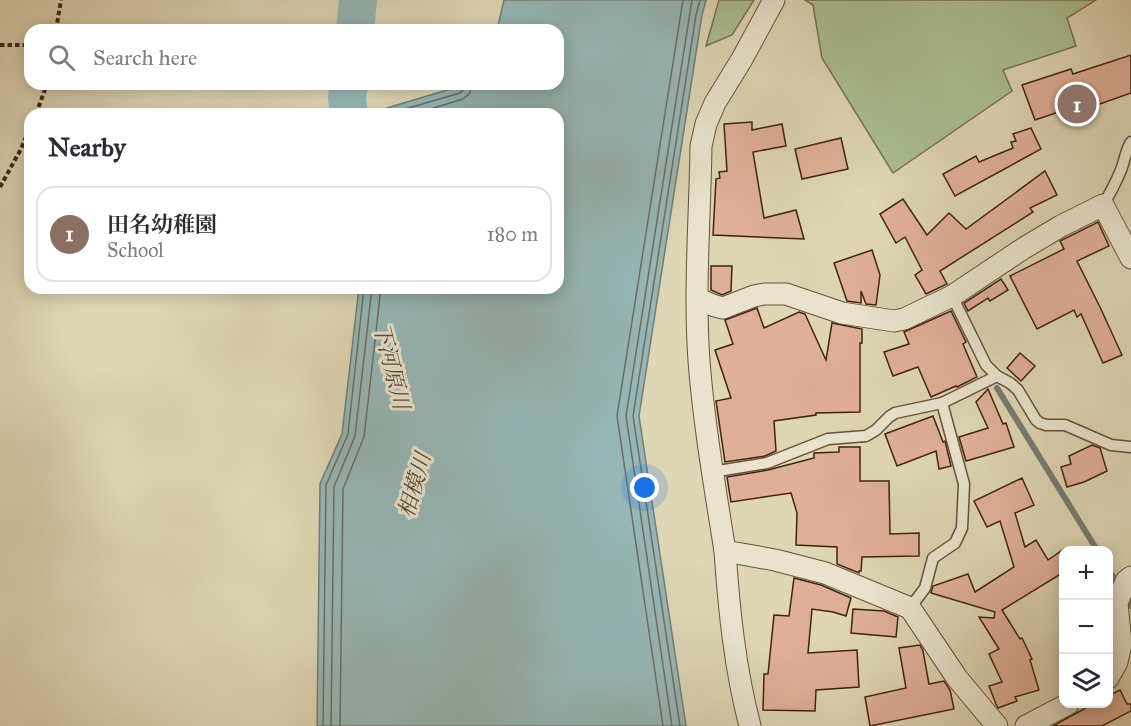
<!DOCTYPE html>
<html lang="en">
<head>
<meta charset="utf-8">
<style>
  body { margin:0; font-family:"IM FELL Great Primer","Noto Serif JP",serif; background:#f7f7f7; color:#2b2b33 }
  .controls { position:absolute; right:18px; bottom:18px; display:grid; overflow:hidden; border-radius:12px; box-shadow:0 3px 15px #0003 }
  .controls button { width:54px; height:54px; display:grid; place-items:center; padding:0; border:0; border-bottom:2px solid #e1e1e2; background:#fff; color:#2b2b33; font:30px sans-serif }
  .you { position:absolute; left:645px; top:488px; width:21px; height:21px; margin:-15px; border:4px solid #fff; border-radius:50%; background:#1a73e8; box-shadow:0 0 0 9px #1a73e833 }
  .badge { display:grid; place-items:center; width:39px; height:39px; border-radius:50%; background:#8f2418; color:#fff; font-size:20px; font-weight:700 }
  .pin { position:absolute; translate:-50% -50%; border:3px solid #fff; box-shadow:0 2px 6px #0006 }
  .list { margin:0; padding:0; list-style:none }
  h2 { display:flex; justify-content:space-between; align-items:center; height:78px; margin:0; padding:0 24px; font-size:26px }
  h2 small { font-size:20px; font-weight:400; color:#7c7c81 }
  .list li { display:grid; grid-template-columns:39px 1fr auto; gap:18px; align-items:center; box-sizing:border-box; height:96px; margin:0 12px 12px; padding:0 12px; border:2px solid #e1e1e2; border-radius:18px }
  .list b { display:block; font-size:22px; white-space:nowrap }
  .list p { margin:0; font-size:20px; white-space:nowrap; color:#7c7c81 }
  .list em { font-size:20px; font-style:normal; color:#7c7c81 }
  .icon { flex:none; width:33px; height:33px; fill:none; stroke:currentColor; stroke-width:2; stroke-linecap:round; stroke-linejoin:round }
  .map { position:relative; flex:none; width:1131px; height:726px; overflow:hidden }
  .search { position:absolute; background:#fff; box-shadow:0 3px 15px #0003; left:24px; top:24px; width:540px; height:66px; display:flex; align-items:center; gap:15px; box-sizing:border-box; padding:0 21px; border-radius:18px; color:#7c7c81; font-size:22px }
  .panel { position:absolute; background:#fff; box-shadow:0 3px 15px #0003; left:24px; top:108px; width:540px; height:186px; border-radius:18px }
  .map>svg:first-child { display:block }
  .green { fill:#abbf92; stroke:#767150; stroke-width:1.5 }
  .water { fill:#96b7b6; stroke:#747c73; stroke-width:1.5 }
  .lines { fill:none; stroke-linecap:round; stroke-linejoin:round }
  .shore { stroke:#6b6d62; stroke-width:1.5 }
  .stream { stroke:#747c73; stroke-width:6 }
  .river { stroke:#96b7b6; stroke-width:38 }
  .building { fill:#e0af98; stroke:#40230e; stroke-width:1.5 }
  .lane-casing { stroke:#685038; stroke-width:13 }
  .street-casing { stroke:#685038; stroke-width:23 }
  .path { stroke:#40230e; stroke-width:4; stroke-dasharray:4.5 3; stroke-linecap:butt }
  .lane { stroke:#eae4cf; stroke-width:10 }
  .street { stroke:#eae4cf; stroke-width:21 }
  .labels { text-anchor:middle; stroke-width:6; stroke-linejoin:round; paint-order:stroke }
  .water-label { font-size:22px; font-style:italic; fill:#564838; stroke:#eae4cf }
</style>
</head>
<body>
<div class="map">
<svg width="1131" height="726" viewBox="0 0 1131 726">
  <rect width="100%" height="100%" fill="#dfd6b5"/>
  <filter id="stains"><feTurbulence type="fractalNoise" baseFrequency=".00333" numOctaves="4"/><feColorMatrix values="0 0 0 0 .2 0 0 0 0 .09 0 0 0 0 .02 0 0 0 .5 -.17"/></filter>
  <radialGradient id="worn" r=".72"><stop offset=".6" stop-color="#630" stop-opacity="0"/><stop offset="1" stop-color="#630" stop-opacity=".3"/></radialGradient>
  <!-- green -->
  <g class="green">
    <path d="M719 0H754L732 35 706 46Z"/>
    <path d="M805 0H1096L1067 18 1076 46 1003 70 1012 91 893 173 822 58 813 5Z"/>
  </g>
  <!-- water -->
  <path class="water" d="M504 0H706L702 15 639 416 686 726H317L320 484 342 434 359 288H558V114H379L380 110 467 84H558V30H497Z"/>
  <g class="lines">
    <!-- shore -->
    <g class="shore">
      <path d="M388 114 460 93 464 89V84"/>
      <path d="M414 114 463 99 470 93 472 84"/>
      <path d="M323 726 326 485 348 434 364 288"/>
      <path d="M331 726 334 487 355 436 372 288"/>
      <path d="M340 726 343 489 364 437 381 288"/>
      <path d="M663 726 617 416 683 0"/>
      <path d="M672 726 626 416 692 0"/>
      <path d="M680 726 633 416 696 15 700 0"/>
    </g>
    <!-- stream -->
    <g class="stream">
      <path d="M997 388 1097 550"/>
      <path d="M1108 569 1119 586"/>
      <path d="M1124 595 1131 606"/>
    </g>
    <!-- river -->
    <g class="river">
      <path d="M355 30 358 0"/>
      <path d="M349 84 347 98 349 114"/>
    </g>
  </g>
  <!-- building -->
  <g class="building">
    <path d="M1131 55V93L1080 111 1079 105 1035 120 1022 85 1071 69 1073 74Z"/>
    <path d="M752 122V130L782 124 786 146 753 152 764 218 796 210 804 239 713 235 716 179 720 178 719 172 727 171 724 124Z"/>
    <path d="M1031 128 1041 149 955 196 943 174 976 156 979 162 1013 148 1011 142 1016 141 1013 134Z"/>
    <path d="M841 138 848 169 802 179 795 149Z"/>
    <path d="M1045 171 1057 195 1030 208 1033 212 940 271 947 284 926 294 915 275 922 270 905 237 896 243 880 214 903 199 927 235 949 213 966 229Z"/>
    <path d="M1098 222 1109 246 1077 261 1100 307 1122 355 1103 363 1081 314 1077 317 1074 310 1037 329 1010 276 1064 249 1060 241Z"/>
    <path d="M872 250 880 275 876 305 866 304 861 291V303L847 301 834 263Z"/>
    <path d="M711 266H732L731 291 722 295 711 290Z"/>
    <path d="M1001 279 1008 290 990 301 988 298 968 311 964 303Z"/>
    <path d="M757 308 764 328 799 312 805 314 826 360 832 323 862 329V343H860V412L816 413V415L774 421 776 451 765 456 725 462 716 401 731 398 715 350 733 344 725 320Z"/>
    <path d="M951 311 966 342 963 344 977 377 957 387 956 386 931 397 918 367 893 376 884 352 909 344 904 332Z"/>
    <path d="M1020 353 1035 366 1021 381 1007 368Z"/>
    <path d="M988 389 1003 424 1006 423 1014 447 966 461 959 437 988 428 976 402Z"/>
    <path d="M933 416 943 442 945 441 951 466 939 469 936 451 897 466 885 434Z"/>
    <path d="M1092 445 1100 448 1107 471 1084 482 1067 487 1061 467 1071 464 1069 456Z"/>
    <path d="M839 447H860V481H889L890 534 919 533V556L862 557 861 571H859V573L837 564V547L796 545 797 513 791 493 731 502 727 477 768 470 814 458V453L839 452Z"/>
    <path d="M1022 478 1034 505 1015 513 1025 547 1036 540 1048 560 1064 549V572L1002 610 1020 639 1022 638 1032 659 1030 660 1039 690 1015 697 1017 701 998 708 996 704 989 686 1002 682 989 654 999 649 979 617 994 618 995 612 931 593 933 586 968 574 975 592 1014 567 1000 521 987 527 974 501Z"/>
    <path d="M794 578 821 585 851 598 846 616 833 612 812 609 808 653 857 650 859 687 816 690 815 711 763 710 764 674H768L774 615 789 616Z"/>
    <path d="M853 609 884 611 898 617 896 637 851 633Z"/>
    <path d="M920 645 923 651 929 684 944 681 950 690 954 709 870 726 865 697 906 688 899 648Z"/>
    <path d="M1120 690 1127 704H1131V711L1102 726H1053L1093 704H1108V696Z"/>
  </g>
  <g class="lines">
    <defs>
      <g id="lane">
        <path d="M1103 205C1110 194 1116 182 1121 170 1125 160 1125 152 1131 142"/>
        <path d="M952 296 986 365 997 376 1010 383 1018 390 1036 420 1040 423 1046 425H1065L1111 445 1131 447"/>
        <path d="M712 472 767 463 828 439 866 436 876 430 889 417 895 413 942 403 997 376"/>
        <path d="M910 608 925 588 933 558 955 543 962 528 964 484 942 403"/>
      </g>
      <g id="street">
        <path d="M774 0 742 59 715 103 706 124 701 146C700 217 694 290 699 361 704 425 715 488 725 551L775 560 825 573 910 608 957 678 997 726"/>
        <path d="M698 299 715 306 723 308 754 296 764 294H786L842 313 894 321 904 319 952 296 1024 248 1061 226 1103 205 1131 258"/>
        <path d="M725 551C729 610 735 669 750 726"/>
        <path d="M1108 678 1117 662 1121 644 1117 603 1126 581 1131 577"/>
        <path d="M1026 726 1068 704"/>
      </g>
    </defs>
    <!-- lane casing -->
    <use href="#lane" class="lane-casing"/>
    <!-- street casing -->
    <use href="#street" class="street-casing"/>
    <!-- path -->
    <g class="path">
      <path d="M56 30 61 0"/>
      <path d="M0 45H30"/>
      <path d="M36 114 47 84"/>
      <path d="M0 187 21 149 30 127"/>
    </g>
    <!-- lane -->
    <use href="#lane" class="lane"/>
    <!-- street -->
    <use href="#street" class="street"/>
  </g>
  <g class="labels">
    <!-- water labels -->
    <g class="water-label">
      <text transform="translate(392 366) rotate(76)" y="8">下河原川</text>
      <text transform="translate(414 485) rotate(-74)" y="8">相模川</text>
    </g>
  </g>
  <rect width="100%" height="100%" filter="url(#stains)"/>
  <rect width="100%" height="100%" fill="url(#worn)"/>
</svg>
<div class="controls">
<button>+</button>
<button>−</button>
<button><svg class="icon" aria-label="layers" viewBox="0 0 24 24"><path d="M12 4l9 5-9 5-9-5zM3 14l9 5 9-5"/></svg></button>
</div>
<div class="you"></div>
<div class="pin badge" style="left:1077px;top:104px;background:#8d6e63">1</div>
<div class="search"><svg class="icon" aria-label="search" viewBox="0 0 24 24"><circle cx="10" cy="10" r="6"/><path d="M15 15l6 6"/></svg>Search here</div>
<section class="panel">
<h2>Nearby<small></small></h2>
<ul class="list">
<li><span class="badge" style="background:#8d6e63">1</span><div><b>田名幼稚園</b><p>School</p></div><em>180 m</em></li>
</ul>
</section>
</div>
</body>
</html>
